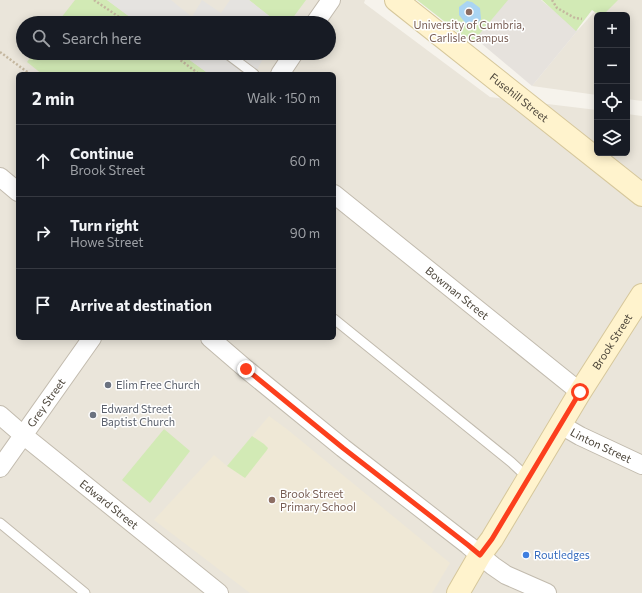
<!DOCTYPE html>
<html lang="en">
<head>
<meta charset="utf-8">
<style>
  body { margin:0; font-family:Commissioner,sans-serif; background:#20242c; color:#f1f3f6 }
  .controls { position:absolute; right:12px; top:12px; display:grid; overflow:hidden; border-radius:6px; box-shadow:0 2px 10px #0003 }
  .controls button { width:36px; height:36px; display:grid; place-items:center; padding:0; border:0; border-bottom:1px solid #363941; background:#171b24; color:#f1f3f6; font:20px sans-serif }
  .stop { position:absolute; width:12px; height:12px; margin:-9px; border:3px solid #fc3f1d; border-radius:50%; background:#fff }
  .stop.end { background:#fc3f1d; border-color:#fff; box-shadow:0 1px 4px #0008 }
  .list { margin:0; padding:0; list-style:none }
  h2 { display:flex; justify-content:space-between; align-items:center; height:52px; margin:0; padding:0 16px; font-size:17px }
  h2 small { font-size:13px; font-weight:400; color:#9ea1a6 }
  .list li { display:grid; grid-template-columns:26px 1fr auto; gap:12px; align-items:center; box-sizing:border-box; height:72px; padding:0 16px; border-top:1px solid #363941 }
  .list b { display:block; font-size:15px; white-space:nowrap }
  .list p { margin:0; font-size:13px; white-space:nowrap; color:#9ea1a6 }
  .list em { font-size:13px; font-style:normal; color:#9ea1a6 }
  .icon { flex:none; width:22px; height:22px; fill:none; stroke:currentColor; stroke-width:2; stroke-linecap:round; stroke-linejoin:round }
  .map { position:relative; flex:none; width:642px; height:593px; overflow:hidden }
  .search { position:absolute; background:#171b24; box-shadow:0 2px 10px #0003; left:16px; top:16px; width:320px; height:44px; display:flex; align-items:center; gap:10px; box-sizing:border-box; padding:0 14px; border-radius:22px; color:#9ea1a6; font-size:15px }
  .panel { position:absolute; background:#171b24; box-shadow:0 2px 10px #0003; left:16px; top:72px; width:320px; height:268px; border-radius:6px }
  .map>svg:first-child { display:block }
  .residential { fill:#eae5da; fill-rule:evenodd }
  .industrial { fill:#e6e2dd }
  .education { fill:#efe8d6 }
  .green { fill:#d2eab5 }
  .parking { fill:#e5e3e0 }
  .water { fill:#a9d4f2 }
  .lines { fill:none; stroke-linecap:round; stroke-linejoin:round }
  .lane-casing { stroke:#c2bbae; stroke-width:11 }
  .street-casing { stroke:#c2bbae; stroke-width:20 }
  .secondary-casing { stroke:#d6c79b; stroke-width:24 }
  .path { stroke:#c4b79f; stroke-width:2.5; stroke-dasharray:2 2; stroke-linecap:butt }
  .lane { stroke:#fff; stroke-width:9 }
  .street { stroke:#fff; stroke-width:18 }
  .secondary { stroke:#fff3cd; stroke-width:22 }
  .route { stroke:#fc3f1d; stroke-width:5 }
  .education-dot { fill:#8d6e63; stroke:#fff; stroke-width:1.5 }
  .worship-dot { fill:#6b7280; stroke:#fff; stroke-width:1.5 }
  .shop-dot { fill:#3f7fe0; stroke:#fff; stroke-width:1.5 }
  .labels { text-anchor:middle; stroke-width:3; stroke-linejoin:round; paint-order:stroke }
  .education-label { font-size:11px; fill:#785e54; stroke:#fff }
  .street-label { font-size:11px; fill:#4b4439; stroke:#fff }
  .worship-label { font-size:11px; fill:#5b616d; stroke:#fff; text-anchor:start }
  .shop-label { font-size:11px; fill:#366cbe; stroke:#fff; text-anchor:start }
</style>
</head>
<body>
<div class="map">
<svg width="642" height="593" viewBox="0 0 642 593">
  <rect width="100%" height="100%" fill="#f6f3ec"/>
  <!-- residential -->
  <g class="residential">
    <path d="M0 0H365L364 3 490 97 597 110V153H627V114L642 116V593H0ZM23 23H329V53H23ZM18 74H334V338H18Z"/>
    <path d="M605 0H642V101L627 99V15H597V95L532 86 578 30Z"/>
  </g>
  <!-- industrial -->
  <path class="industrial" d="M505 0H541L578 30 532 86 476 39Z"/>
  <!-- education -->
  <path class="education" d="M269 416 288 430 450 563 432 593H250L154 520 214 455 227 466Z"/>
  <!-- green -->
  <g class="green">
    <path d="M75 0H107L138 23H57Z"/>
    <path d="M249 0H306L289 23H271L273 19Z"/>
    <path d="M417 0H508L472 43Z"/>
    <path d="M542 0H618L603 15H599L592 10 576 31Z"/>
    <path d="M34 53H180L209 74H42L27 62Z"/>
    <path d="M164 429 190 451 150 503 122 480Z"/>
    <path d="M252 436 264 444 268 448 267 450 245 478 227 466Z"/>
  </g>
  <!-- parking -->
  <g class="parking">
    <path d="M107 0H171L192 17 202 0 221 13 230 0H249L273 19 271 23H138Z"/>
    <path d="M180 53H266L257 70 246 63 237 74H209Z"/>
  </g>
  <!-- water -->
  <path class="water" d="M467 1 472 2 480 8 481 19 477 24 473 27 467 25 459 15V7Z"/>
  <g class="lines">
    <defs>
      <g id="lane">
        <path d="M226 53 254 74"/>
        <path d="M334 319 511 462 528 478"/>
        <path d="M0 523 85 593"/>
      </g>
      <g id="street">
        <path d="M315 23 331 0"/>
        <path d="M280 74 294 53"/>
        <path d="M0 177 18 192"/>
        <path id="s1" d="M334 194 580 392"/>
        <path d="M210 338 246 369 343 448 468 545 493 566 506 575 547 593"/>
        <path id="s2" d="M0 415 23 435 219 593"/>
        <path id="s3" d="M561 425 580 436 642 465"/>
        <path id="s4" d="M0 468 92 338"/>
      </g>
      <g id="secondary">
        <path id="s5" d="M396 0 642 195"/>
        <path id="s6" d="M458 593 480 555 492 539 580 392 642 295"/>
      </g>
    </defs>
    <!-- lane casing -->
    <use href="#lane" class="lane-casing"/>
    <!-- street casing -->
    <use href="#street" class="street-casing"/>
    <!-- secondary casing -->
    <use href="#secondary" class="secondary-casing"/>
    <!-- path -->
    <g class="path">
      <path d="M94 0 128 23"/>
      <path d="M552 0 557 8 575 18 582 19"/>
      <path d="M0 52 30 74"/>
      <path d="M171 53 199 74"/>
    </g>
    <!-- lane -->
    <use href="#lane" class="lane"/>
    <!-- street -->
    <use href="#street" class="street"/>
    <!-- secondary -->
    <use href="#secondary" class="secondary"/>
  </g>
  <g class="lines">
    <!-- route -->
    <path class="route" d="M246 369 343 448 468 545 480 555 492 539 580 392"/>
  </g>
  <!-- markers -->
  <g class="education-dot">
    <circle cx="469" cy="12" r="4"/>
    <circle cx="272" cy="500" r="4"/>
  </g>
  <g class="worship-dot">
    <circle cx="108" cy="385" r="4"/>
    <circle cx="93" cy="415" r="4"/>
  </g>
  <circle class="shop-dot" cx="526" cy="555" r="4"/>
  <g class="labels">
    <!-- education labels -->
    <g class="education-label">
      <text x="469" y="29">University of Cumbria,<tspan x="469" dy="13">Carlisle Campus</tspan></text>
      <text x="280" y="498" text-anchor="start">Brook Street<tspan x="280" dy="13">Primary School</tspan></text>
    </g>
    <!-- street labels -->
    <g class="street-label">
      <text dy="4" stroke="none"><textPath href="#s5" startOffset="157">Fusehill Street</textPath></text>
      <text dy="4" stroke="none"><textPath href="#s1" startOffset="158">Bowman Street</textPath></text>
      <text dy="4" stroke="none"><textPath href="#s6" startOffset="295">Brook Street</textPath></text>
      <text dy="4" stroke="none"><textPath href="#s4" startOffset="80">Grey Street</textPath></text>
      <text dy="4" stroke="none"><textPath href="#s3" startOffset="45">Linton Street</textPath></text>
      <text dy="4" stroke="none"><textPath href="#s2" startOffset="141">Edward Street</textPath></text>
    </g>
    <!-- worship labels -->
    <g class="worship-label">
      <text x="116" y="389">Elim Free Church</text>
      <text x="101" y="413">Edward Street<tspan x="101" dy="13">Baptist Church</tspan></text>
    </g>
    <!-- shop labels -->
    <g class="shop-label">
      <text x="534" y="559">Routledges</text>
    </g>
  </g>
</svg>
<div class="controls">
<button>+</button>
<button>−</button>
<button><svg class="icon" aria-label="locate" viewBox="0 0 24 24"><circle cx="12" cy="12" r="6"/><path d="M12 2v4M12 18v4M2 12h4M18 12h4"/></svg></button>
<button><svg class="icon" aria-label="layers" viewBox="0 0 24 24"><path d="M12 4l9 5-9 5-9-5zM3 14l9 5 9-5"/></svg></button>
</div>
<div class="stop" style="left:580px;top:392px"></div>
<div class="stop end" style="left:246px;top:369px"></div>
<div class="search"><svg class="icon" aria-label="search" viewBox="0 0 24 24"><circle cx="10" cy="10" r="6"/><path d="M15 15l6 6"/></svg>Search here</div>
<section class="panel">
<h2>2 min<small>Walk · 150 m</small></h2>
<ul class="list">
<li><svg class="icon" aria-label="ahead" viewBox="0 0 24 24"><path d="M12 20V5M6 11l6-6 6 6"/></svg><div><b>Continue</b><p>Brook Street</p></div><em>60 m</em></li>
<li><svg class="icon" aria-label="right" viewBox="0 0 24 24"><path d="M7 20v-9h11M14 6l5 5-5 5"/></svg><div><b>Turn right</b><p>Howe Street</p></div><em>90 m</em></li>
<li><svg class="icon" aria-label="arrive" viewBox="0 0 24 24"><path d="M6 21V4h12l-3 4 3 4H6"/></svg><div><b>Arrive at destination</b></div></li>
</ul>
</section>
</div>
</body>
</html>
